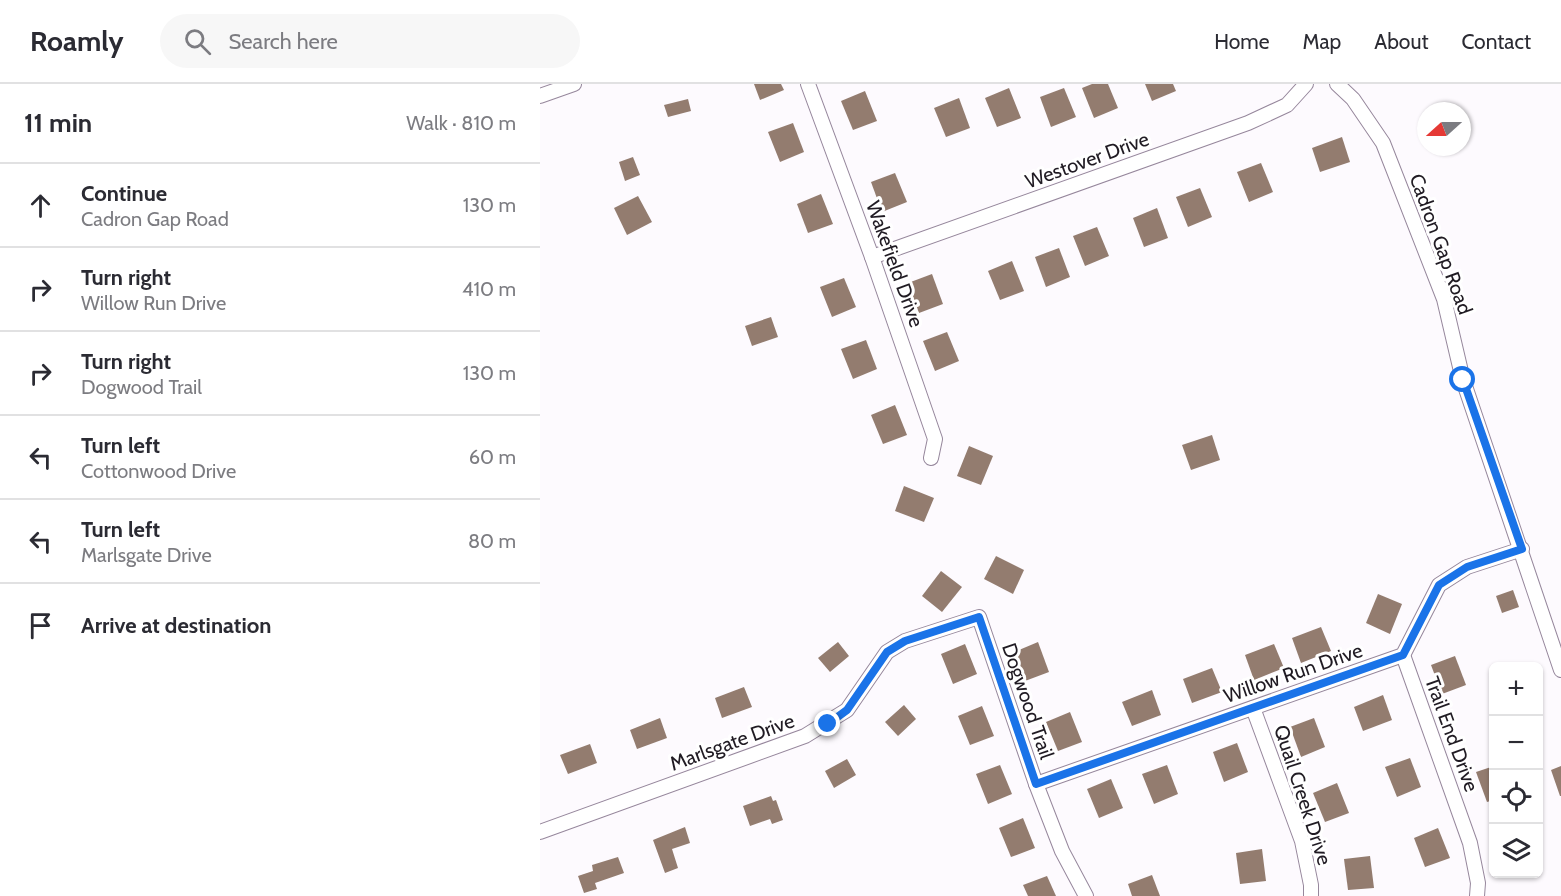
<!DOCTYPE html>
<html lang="en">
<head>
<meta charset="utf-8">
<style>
  body { margin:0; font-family:Cabin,sans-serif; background:#f7f7f7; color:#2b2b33 }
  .controls { position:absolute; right:18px; bottom:18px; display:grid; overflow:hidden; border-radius:9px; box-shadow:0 2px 4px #0004 }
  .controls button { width:54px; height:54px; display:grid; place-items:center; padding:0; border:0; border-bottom:2px solid #e1e1e2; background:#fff; color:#2b2b33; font:30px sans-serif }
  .compass { position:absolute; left:877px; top:18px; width:54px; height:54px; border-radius:50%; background:#fff; box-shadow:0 2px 4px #0004; rotate:249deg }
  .stop { position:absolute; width:18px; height:18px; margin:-14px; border:4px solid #1a73e8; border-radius:50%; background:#fff }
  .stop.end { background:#1a73e8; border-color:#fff; box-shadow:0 2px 6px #0008 }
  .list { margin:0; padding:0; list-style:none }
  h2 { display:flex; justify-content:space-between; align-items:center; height:78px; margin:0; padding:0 24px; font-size:26px }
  h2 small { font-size:20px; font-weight:400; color:#7c7c81 }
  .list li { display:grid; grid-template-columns:39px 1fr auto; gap:18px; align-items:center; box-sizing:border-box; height:84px; padding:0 24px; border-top:2px solid #e1e1e2 }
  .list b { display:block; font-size:22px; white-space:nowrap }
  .list p { margin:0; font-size:20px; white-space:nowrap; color:#7c7c81 }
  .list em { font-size:20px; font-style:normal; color:#7c7c81 }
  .icon { flex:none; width:33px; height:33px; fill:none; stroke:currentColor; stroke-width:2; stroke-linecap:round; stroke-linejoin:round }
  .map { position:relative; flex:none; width:1021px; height:812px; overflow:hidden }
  header { display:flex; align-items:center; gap:36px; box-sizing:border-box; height:84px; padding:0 30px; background:#fff; border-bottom:2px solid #e1e1e2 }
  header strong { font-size:28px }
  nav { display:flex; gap:33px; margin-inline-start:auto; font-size:21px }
  .search { width:420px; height:54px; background:#f7f7f7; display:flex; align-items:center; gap:15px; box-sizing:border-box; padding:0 21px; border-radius:33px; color:#7c7c81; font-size:22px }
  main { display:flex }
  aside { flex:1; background:#fff }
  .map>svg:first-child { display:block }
  .building { fill:#937c6f }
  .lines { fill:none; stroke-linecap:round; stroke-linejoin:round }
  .minor-casing { stroke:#96879c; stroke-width:16 }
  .minor { stroke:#fff; stroke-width:14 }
  .route { stroke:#1a73e8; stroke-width:8 }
  .labels { text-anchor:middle; stroke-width:6; stroke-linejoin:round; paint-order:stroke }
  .street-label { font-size:20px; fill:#201b23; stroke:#fff }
</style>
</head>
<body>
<header>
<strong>Roamly</strong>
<div class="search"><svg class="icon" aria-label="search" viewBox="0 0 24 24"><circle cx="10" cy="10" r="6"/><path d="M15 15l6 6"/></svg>Search here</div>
<nav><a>Home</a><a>Map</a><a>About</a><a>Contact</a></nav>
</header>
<main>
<aside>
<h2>11 min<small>Walk · 810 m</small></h2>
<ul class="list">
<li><svg class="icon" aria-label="ahead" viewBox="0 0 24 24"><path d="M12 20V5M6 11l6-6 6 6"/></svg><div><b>Continue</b><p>Cadron Gap Road</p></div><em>130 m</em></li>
<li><svg class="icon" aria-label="right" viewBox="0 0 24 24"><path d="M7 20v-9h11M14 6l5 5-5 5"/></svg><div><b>Turn right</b><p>Willow Run Drive</p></div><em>410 m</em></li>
<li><svg class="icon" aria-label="right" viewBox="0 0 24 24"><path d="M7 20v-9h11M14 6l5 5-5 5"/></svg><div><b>Turn right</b><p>Dogwood Trail</p></div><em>130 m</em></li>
<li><svg class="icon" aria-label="left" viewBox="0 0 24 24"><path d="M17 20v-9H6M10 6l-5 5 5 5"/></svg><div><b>Turn left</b><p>Cottonwood Drive</p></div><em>60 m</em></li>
<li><svg class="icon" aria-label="left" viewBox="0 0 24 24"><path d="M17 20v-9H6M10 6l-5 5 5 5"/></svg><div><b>Turn left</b><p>Marlsgate Drive</p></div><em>80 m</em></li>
<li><svg class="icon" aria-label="arrive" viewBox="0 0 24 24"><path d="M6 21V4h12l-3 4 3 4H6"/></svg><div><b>Arrive at destination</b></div></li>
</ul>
</aside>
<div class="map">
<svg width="1021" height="812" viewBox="0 0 1021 812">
  <rect width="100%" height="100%" fill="#fdfafe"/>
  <!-- building -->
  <g class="building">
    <path d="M214 0H241L244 6 220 16Z"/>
    <path d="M552 0H568L578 24 554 34 542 4Z"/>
    <path d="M605 0H633L636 7 612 17Z"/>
    <path d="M469 4 481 34 457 43 445 14Z"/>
    <path d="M524 4 536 33 511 43 500 13Z"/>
    <path d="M325 7 337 37 313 46 301 17Z"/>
    <path d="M419 14 430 44 406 53 394 24Z"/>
    <path d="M148 15 151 27 128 33 124 21Z"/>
    <path d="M253 39 264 68 240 78 228 48Z"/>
    <path d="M802 53 810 78 780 88 772 64Z"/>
    <path d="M93 73 100 91 85 97 79 78Z"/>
    <path d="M721 79 733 108 709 118 697 88Z"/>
    <path d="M355 89 367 118 342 128 331 98Z"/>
    <path d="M660 104 672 133 648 143 636 113Z"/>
    <path d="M281 110 293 140 268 149 257 120Z"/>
    <path d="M98 112 112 138 87 151 74 124Z"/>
    <path d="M617 124 628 154 604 163 593 134Z"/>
    <path d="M557 143 569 172 545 182 533 152Z"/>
    <path d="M519 164 530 193 506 203 495 173Z"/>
    <path d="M472 177 484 207 460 216 448 187Z"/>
    <path d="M392 190 403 220 379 229 368 199Z"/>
    <path d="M304 194 316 223 292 233 280 203Z"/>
    <path d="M231 233 238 253 212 262 205 242Z"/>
    <path d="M407 248 419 277 395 287 383 257Z"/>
    <path d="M326 256 337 285 313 295 301 265Z"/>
    <path d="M355 321 367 351 343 360 331 331Z"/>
    <path d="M672 351 680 376 651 386 642 361Z"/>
    <path d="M429 362 453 372 441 401 417 392Z"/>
    <path d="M364 402 394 414 384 438 355 427Z"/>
    <path d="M456 472 484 486 473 510 444 495Z"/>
    <path d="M401 487 422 503 402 528 382 512Z"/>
    <path d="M973 506 979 523 962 529 956 512Z"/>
    <path d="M838 510 862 520 850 550 826 539Z"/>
    <path d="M781 543 791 567 761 579 752 554Z"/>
    <path d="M298 558 309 572 290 588 278 574Z"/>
    <path d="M498 558 509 588 485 597 474 568Z"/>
    <path d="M425 560 437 590 413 600 401 570Z"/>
    <path d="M734 560 744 584 714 596 705 571Z"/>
    <path d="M915 572 926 601 902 610 891 581Z"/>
    <path d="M672 584 682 608 652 619 643 595Z"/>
    <path d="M204 603 212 623 182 634 175 614Z"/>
    <path d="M612 606 621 631 592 642 582 618Z"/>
    <path d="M843 611 852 636 823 647 814 623Z"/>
    <path d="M364 621 376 635 358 652 345 638Z"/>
    <path d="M442 622 454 652 430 661 418 632Z"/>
    <path d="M530 628 542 658 518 667 506 638Z"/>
    <path d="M120 634 127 654 97 665 90 646Z"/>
    <path d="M774 634 785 663 761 673 750 643Z"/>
    <path d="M697 659 708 688 684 698 673 668Z"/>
    <path d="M50 660 57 679 28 690 20 671Z"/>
    <path d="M870 674 881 703 857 713 845 683Z"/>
    <path d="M307 675 316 691 294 704 285 687Z"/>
    <path d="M460 681 472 710 448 720 436 690Z"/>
    <path d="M627 681 638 710 614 720 602 690Z"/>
    <path d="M954 682V716L947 718 936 688Z"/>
    <path d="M1021 682V712H1020L1011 686Z"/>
    <path d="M571 695 583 724 559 734 547 705Z"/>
    <path d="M797 699 809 729 785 738 773 709Z"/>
    <path d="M231 712 233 717 236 716 243 736 232 740 230 735 210 742 203 722Z"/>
    <path d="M483 734 495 764 471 773 459 744Z"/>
    <path d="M145 743 150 759 132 765 138 784 125 789 113 756Z"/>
    <path d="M898 744 910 774 885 783 874 754Z"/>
    <path d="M722 765 726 797 700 800 696 769Z"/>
    <path d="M830 772 834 804 808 806 804 775Z"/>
    <path d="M78 773 84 789 55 799 57 805 44 809 38 792 53 787 52 781Z"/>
    <path d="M612 791 620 812H592L588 800Z"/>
    <path d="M507 792 516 812H488L483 801Z"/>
  </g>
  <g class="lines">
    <defs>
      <g id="minor">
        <path d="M268 0 332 173 395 355 391 374"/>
        <path d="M797 0 813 15 843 59 904 215 923 296 1021 586"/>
        <path d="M0 12 34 0"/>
        <path d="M332 173 708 39 747 21 766 0"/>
        <path d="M863 571 930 759 938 799 937 812"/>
        <path d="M713 624 762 757 771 801V812"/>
        <path d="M496 700 863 571 899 501 927 483 982 465"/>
        <path d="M0 748 265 652 307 626 347 568 365 557 439 533 496 700 522 767 546 812"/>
      </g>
    </defs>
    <!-- minor casing -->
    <use href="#minor" class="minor-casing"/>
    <!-- minor -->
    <use href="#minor" class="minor"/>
  </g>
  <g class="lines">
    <!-- route -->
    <path class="route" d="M288 640 307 626 347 568 365 557 439 533 496 700 863 571 899 501 927 483 982 465 923 296"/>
  </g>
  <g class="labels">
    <!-- street labels -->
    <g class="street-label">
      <text transform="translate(547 76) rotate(-20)" y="7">Westover Drive</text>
      <text transform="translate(901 160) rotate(70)" y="7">Cadron Gap Road</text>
      <text transform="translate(355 180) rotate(70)" y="7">Wakefield Drive</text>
      <text transform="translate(753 589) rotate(-19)" y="7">Willow Run Drive</text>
      <text transform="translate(488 617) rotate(71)" y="7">Dogwood Trail</text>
      <text transform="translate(912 650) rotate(70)" y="7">Trail End Drive</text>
      <text transform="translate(192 658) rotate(-20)" y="7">Marlsgate Drive</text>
      <text transform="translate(763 711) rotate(72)" y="7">Quail Creek Drive</text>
    </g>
  </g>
</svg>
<div class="controls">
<button>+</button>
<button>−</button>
<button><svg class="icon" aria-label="locate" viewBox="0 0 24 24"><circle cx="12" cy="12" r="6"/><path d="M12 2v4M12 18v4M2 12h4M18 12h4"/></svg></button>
<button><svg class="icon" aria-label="layers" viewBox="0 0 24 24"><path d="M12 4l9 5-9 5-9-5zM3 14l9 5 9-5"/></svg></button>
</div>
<svg class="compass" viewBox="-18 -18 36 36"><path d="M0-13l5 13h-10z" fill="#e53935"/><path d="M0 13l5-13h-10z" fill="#7c7c81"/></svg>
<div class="stop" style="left:923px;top:296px"></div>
<div class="stop end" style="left:288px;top:640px"></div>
</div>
</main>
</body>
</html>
